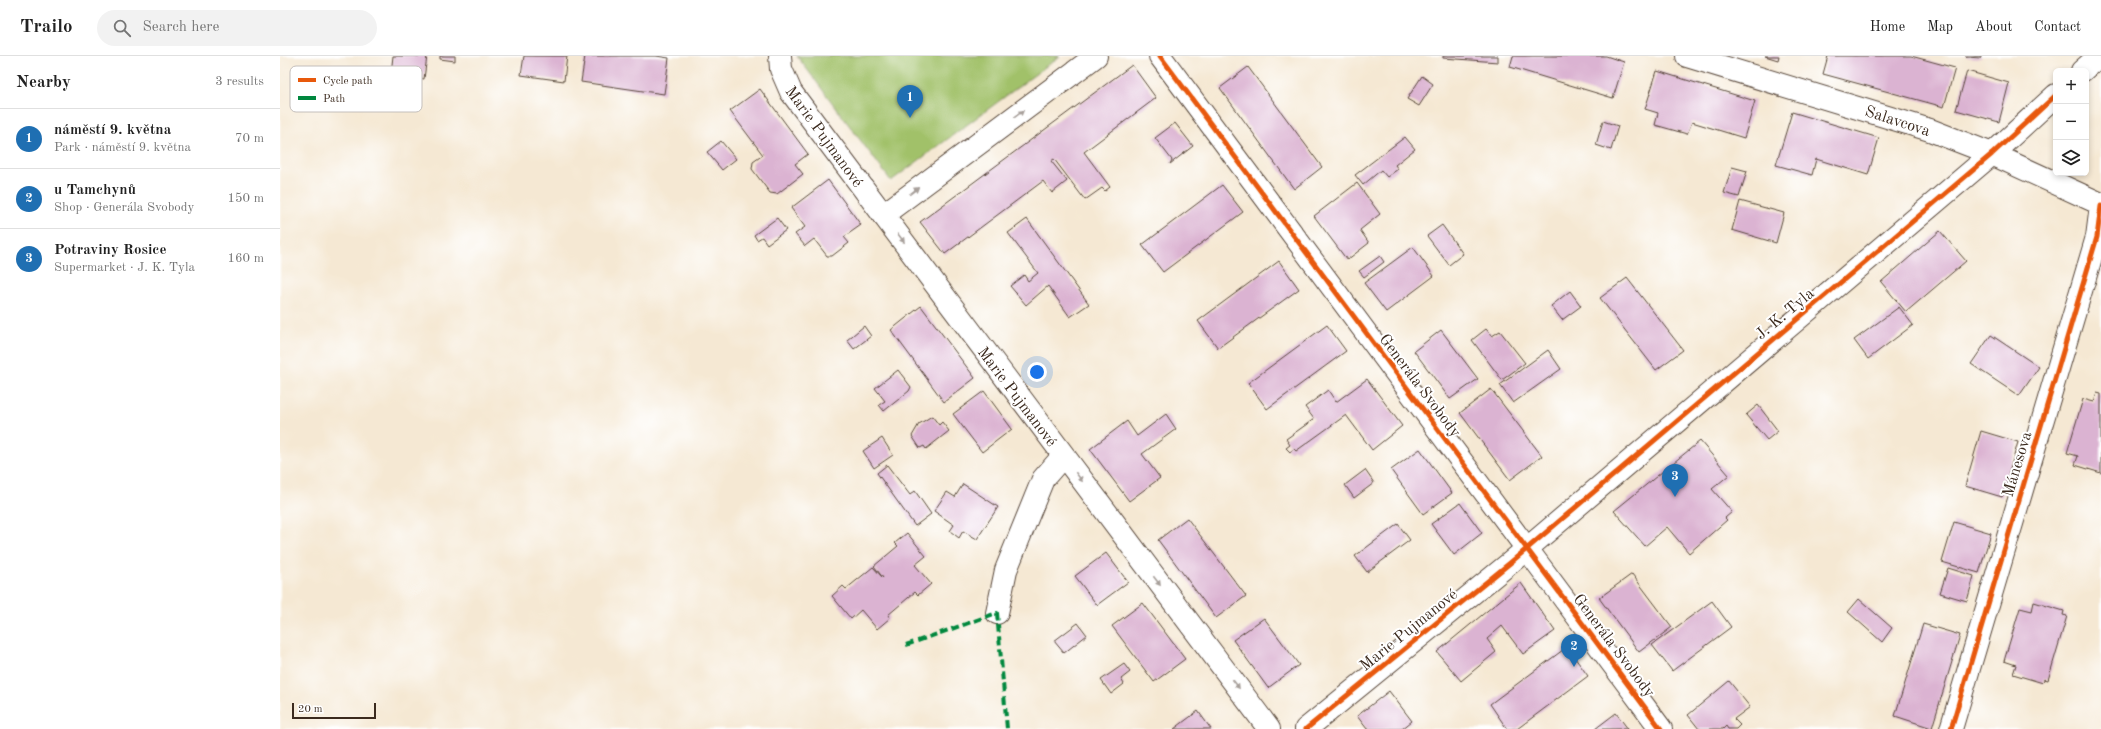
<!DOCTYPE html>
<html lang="en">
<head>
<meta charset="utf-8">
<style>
  body { margin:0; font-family:"Old Standard TT",serif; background:#f2f2f2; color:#222 }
  .controls { position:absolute; right:12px; top:12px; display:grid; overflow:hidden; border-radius:6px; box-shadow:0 2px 6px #0003 }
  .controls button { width:36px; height:36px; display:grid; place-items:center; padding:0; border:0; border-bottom:1px solid #e0e0e0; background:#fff; color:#222; font:20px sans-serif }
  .scale { position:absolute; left:12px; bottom:10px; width:84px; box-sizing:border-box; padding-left:4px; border:2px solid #3b2a1e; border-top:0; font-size:11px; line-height:14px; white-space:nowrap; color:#3b2a1e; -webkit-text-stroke:3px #fff; paint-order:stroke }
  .you { position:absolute; left:757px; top:316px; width:14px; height:14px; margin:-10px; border:3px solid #fff; border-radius:50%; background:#1a73e8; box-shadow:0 0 0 6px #1a73e833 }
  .badge { display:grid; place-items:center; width:26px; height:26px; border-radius:50%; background:#1f6fb2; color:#fff; font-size:13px; font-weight:700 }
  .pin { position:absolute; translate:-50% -33px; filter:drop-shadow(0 1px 2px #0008) }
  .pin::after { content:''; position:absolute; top:21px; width:14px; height:12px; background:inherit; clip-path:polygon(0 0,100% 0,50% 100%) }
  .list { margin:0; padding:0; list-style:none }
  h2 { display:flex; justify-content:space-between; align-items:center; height:52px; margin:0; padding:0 16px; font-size:17px }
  h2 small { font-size:13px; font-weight:400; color:#767676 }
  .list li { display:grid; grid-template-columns:26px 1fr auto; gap:12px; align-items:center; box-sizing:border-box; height:60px; padding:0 16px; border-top:1px solid #e0e0e0 }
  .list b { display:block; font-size:15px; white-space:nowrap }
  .list p { margin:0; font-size:13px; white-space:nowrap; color:#767676 }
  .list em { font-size:13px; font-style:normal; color:#767676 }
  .icon { flex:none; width:22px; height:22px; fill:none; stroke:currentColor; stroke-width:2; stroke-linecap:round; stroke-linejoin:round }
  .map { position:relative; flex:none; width:1821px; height:673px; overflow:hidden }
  header { display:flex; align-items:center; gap:24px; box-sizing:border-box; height:56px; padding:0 20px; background:#fff; border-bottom:1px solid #e0e0e0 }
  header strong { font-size:19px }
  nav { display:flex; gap:22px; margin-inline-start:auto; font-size:14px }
  .search { width:280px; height:36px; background:#f2f2f2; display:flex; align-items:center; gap:10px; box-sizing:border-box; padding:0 14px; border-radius:22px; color:#767676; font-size:15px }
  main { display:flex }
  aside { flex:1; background:#fff }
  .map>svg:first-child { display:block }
  .green { fill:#a1c169; stroke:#6e7644 }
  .building { fill:#dbb3d2 }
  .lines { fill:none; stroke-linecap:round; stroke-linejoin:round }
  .minor-casing { stroke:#574639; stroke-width:24 }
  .minor { stroke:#fff; stroke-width:22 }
  .quiet { stroke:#00873e; stroke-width:4; stroke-dasharray:8 4; stroke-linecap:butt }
  .cycleway-casing { stroke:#fff; stroke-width:8 }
  .cycleway { stroke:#e8590c; stroke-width:5 }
  .oneway { fill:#a79f9a }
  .labels { text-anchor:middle; stroke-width:4; stroke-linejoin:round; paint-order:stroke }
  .street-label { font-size:16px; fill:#3b2a1e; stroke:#fff }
  .key { fill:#fff; stroke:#c4bfbc; stroke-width:1 }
  .key-label { font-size:11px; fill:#3b2a1e }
</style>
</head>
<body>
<header>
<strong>Trailo</strong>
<div class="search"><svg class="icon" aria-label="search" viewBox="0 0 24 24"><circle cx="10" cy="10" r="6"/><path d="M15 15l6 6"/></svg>Search here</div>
<nav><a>Home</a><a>Map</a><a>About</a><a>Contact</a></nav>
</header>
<main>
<aside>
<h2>Nearby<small>3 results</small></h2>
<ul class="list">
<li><span class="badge">1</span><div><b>náměstí 9. května</b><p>Park · náměstí 9. května</p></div><em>70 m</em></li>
<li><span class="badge">2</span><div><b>u Tamchynů</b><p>Shop · Generála Svobody</p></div><em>150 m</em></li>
<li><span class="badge">3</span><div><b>Potraviny Rosice</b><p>Supermarket · J. K. Tyla</p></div><em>160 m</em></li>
</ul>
</aside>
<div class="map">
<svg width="1821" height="673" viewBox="0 0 1821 673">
  <rect width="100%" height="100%" fill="#fff"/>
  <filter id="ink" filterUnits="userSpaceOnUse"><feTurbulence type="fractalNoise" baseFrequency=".025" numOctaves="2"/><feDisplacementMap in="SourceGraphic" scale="8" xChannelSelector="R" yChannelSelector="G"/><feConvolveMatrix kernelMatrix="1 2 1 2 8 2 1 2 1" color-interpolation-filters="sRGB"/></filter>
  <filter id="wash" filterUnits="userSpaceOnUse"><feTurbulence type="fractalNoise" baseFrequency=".012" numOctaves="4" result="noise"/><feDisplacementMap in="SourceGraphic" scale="16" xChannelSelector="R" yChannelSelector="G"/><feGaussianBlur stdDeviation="0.9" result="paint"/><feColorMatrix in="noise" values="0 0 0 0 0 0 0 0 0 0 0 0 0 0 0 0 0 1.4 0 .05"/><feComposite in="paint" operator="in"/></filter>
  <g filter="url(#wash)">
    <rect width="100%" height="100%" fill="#f5e8d3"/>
    <!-- green -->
    <path class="green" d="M517 0H780L611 125Z"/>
    <g id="blocks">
      <!-- building -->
      <g class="building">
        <path d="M113 0H147L144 23 111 18Z"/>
        <path d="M160 0H175V5L160 3Z"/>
        <path d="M244 0H287L284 25 241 19Z"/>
        <path d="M305 0H376L389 2 384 38 301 26Z"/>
        <path d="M1163 0H1218V6L1163 2Z"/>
        <path d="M1233 0H1326L1344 6 1333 42 1230 11Z"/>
        <path d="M1485 0H1499L1498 4Z"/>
        <path d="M1548 0H1631L1675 12 1664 51 1543 18Z"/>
        <path d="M1686 0H1701V2L1686 1Z"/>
        <path d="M852 9 876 42 804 96 830 131 825 135 822 132 805 144 774 103 771 105 787 125 772 137 763 125 665 198 640 166Z"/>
        <path d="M968 11 1042 111 1014 133 940 32Z"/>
        <path d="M1377 15 1475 45 1464 82 1412 66 1407 78 1375 69 1378 57 1365 53Z"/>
        <path d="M1687 15 1729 27 1719 66 1676 54Z"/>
        <path d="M1142 20 1153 28 1139 50 1127 43Z"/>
        <path d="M480 33 528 98 515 108 523 118 497 138 490 137 472 113 473 106 483 99 450 55Z"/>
        <path d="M1512 56 1599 82 1588 119 1536 103 1532 119 1496 109Z"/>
        <path d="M1323 65 1338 70 1331 94 1316 89Z"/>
        <path d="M895 67 913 90 890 108 892 104 875 82Z"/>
        <path d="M1125 81 1135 93 1115 109 1118 113 1107 121 1101 114 1083 129 1075 119Z"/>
        <path d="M441 85 456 103 442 114 427 96Z"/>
        <path d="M1452 111 1467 115 1459 141 1444 137Z"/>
        <path d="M548 124 581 169 564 181 569 187 552 200H547L534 183 525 190 515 178 525 171 511 152Z"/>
        <path d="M1077 127 1100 158 1080 174 1089 187 1067 204 1034 160Z"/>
        <path d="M942 129 963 156 883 216 862 189Z"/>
        <path d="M1460 145 1504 157 1496 187 1452 174Z"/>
        <path d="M497 162 506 174 487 188 482 181 477 184 474 179Z"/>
        <path d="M747 163 809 248 790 261 768 230 746 249 730 230 744 219 748 225 758 217 728 177Z"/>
        <path d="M1162 169 1183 198 1169 209 1147 180Z"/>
        <path d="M1660 175 1686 205 1626 256 1601 226Z"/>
        <path d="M1133 191 1154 220 1106 256 1084 227Z"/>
        <path d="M1100 200 1104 206 1084 221 1079 215Z"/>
        <path d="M999 205 1019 233 938 292 918 265Z"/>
        <path d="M1347 222 1403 294 1376 314 1320 242Z"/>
        <path d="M1290 235 1301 250 1282 264 1271 250Z"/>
        <path d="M641 250 695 322 664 346 611 274Z"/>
        <path d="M1619 251 1633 269 1588 303 1574 284Z"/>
        <path d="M1047 269 1066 295 987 353 968 327Z"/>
        <path d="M584 270 591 280 574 293 567 284Z"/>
        <path d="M1206 273 1212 280 1220 275 1245 307 1222 324 1192 284Z"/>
        <path d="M1161 274 1198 323 1170 343 1134 295Z"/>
        <path d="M1711 279 1759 311 1739 340 1691 308Z"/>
        <path d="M1268 294 1281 313 1233 347 1220 329Z"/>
        <path d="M618 314 631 331 629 335 604 355 599 349 605 345 595 332Z"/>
        <path d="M1087 323 1122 370 1092 394 1066 359 1016 395 1014 393 1010 396 1006 392 1010 389 1006 383 1034 363 1025 351 1048 334 1056 346Z"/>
        <path d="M1211 333 1262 400 1230 424 1180 357Z"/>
        <path d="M704 335 732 373 702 396 673 358Z"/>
        <path d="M1817 337 1821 338V417L1795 409 1798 400 1787 397 1803 343 1814 346Z"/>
        <path d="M1478 349 1498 375 1487 384 1466 359Z"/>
        <path d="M886 358 896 373 862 398 880 422 849 445 810 393 847 365 857 380Z"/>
        <path d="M652 360 659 369 662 366 669 375 646 393 644 390 640 392 632 380 639 368Z"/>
        <path d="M1701 375 1738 386 1722 441 1685 430Z"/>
        <path d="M602 382 613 399 594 412 583 395Z"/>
        <path d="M1420 385 1449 419 1432 433 1452 456 1445 462 1447 464 1409 497 1387 471 1365 490 1334 455Z"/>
        <path d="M1140 393 1172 437 1143 458 1111 414Z"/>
        <path d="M607 409 630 439 635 435 651 458 635 470 597 417Z"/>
        <path d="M1085 414 1094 427 1074 442 1065 429Z"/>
        <path d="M683 428 718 451 697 483 683 475 679 482 670 475 674 469 654 455 667 436 675 441Z"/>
        <path d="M1180 447 1202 477 1174 499 1151 468Z"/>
        <path d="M907 462 966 540 936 562 878 484Z"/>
        <path d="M1674 466 1711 477 1699 517 1662 506Z"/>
        <path d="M1118 468 1130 484 1087 516 1075 500Z"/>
        <path d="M627 477 646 500 635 509 651 528 638 539 635 536 608 559 610 562 597 573 581 554 571 563 552 540 563 530 566 533 593 511 603 522 594 510 618 490 615 487Z"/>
        <path d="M826 497 848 526 817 549 795 520Z"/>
        <path d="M1668 512 1694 520 1687 545 1660 537Z"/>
        <path d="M1352 518 1392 571 1359 596 1319 542Z"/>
        <path d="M1241 527 1275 575 1243 598 1222 570 1207 583 1216 596 1181 625 1157 596Z"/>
        <path d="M1579 543 1612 572 1602 586 1568 556Z"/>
        <path d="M1432 545 1451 571 1392 615 1372 589Z"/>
        <path d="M1754 546 1784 555 1783 559 1787 560 1768 624 1764 623 1763 627 1733 618 1736 609 1724 605 1740 552 1752 555Z"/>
        <path d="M863 547 905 603 874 626 832 570Z"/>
        <path d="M984 562 1019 609 988 632 953 584Z"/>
        <path d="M798 567 807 579 784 597 774 585Z"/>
        <path d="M1643 568 1680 579 1652 672 1615 660Z"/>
        <path d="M1287 591 1308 620 1237 673H1227L1210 648Z"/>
        <path d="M844 608 850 616 841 623 844 628 831 638 821 624Z"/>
        <path d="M1449 625 1470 651 1454 663 1460 669 1456 673H1448L1446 670 1443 673H1419L1408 659Z"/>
        <path d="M1109 635 1132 665 1122 673H1087L1077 660Z"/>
        <path d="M918 655 931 673H894Z"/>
        <path d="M1336 657 1348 673H1315Z"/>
      </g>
    </g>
  </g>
  <g filter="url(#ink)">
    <use href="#blocks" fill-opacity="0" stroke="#574639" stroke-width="1"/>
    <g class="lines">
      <defs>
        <g id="minor">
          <path d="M500 0 501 13 511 36 989 673"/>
          <path d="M880 0 1381 673"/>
          <path d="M1407 0 1650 74 1712 98 1821 148"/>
          <path d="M1802 15 1819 0"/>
          <path d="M603 159 816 0"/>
          <path d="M717 557 726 514 763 423 783 400"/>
          <path d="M1026 673 1230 507 1712 98 1776 39"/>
          <path d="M1671 673 1817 181 1821 150"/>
        </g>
      </defs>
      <!-- minor casing -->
      <use href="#minor" class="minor-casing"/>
      <!-- minor -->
      <use href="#minor" class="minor"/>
      <!-- quiet -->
      <path class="quiet" d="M626 589 717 557 727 673"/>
      <defs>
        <g id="cycleway">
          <path d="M880 0 1381 673"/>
          <path d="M1026 673 1230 507 1712 98 1776 39"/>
          <path d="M1671 673 1817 181 1821 150"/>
        </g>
      </defs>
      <!-- cycleway casing -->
      <use href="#cycleway" class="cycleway-casing"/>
      <!-- cycleway -->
      <use href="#cycleway" class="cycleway"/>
    </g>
    <!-- one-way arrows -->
    <defs><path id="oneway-solid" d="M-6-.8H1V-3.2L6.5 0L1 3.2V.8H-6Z"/></defs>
    <g class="oneway">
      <use href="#oneway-solid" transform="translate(739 58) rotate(-37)"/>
      <use href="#oneway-solid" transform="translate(634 135) rotate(-37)"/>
      <use href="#oneway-solid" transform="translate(621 182) rotate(53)"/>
      <use href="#oneway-solid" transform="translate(799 421) rotate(53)"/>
      <use href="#oneway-solid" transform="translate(877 525) rotate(53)"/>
      <use href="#oneway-solid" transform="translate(956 628) rotate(53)"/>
    </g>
  </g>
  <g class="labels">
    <!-- street labels -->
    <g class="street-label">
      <text transform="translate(1618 64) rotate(18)" y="6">Salavcova</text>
      <text transform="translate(545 80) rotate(54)" y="6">Marie Pujmanové</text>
      <text transform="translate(1504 257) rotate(-40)" y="6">J. K. Tyla</text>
      <text transform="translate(1141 329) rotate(53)" y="6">Generála Svobody</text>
      <text transform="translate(738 340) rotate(53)" y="6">Marie Pujmanové</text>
      <text transform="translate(1736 408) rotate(-73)" y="6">Mánesova</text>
      <text transform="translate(1128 573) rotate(-39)" y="6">Marie Pujmanové</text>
      <text transform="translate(1335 589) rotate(53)" y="6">Generála Svobody</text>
    </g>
  </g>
  <!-- legend -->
  <rect x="10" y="10" width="132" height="46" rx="6" class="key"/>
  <rect x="18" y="22" width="18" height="4" fill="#e8590c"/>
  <rect x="18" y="40" width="18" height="4" fill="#00873e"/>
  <g class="key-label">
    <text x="43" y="28">Cycle path</text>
    <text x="43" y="46">Path</text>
  </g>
</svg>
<div class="controls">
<button>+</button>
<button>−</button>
<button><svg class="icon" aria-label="layers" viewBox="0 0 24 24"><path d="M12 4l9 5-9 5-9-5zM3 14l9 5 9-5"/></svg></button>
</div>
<div class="scale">20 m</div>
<div class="you"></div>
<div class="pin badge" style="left:630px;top:62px">1</div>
<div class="pin badge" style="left:1294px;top:611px">2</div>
<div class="pin badge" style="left:1395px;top:441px">3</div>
</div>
</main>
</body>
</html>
